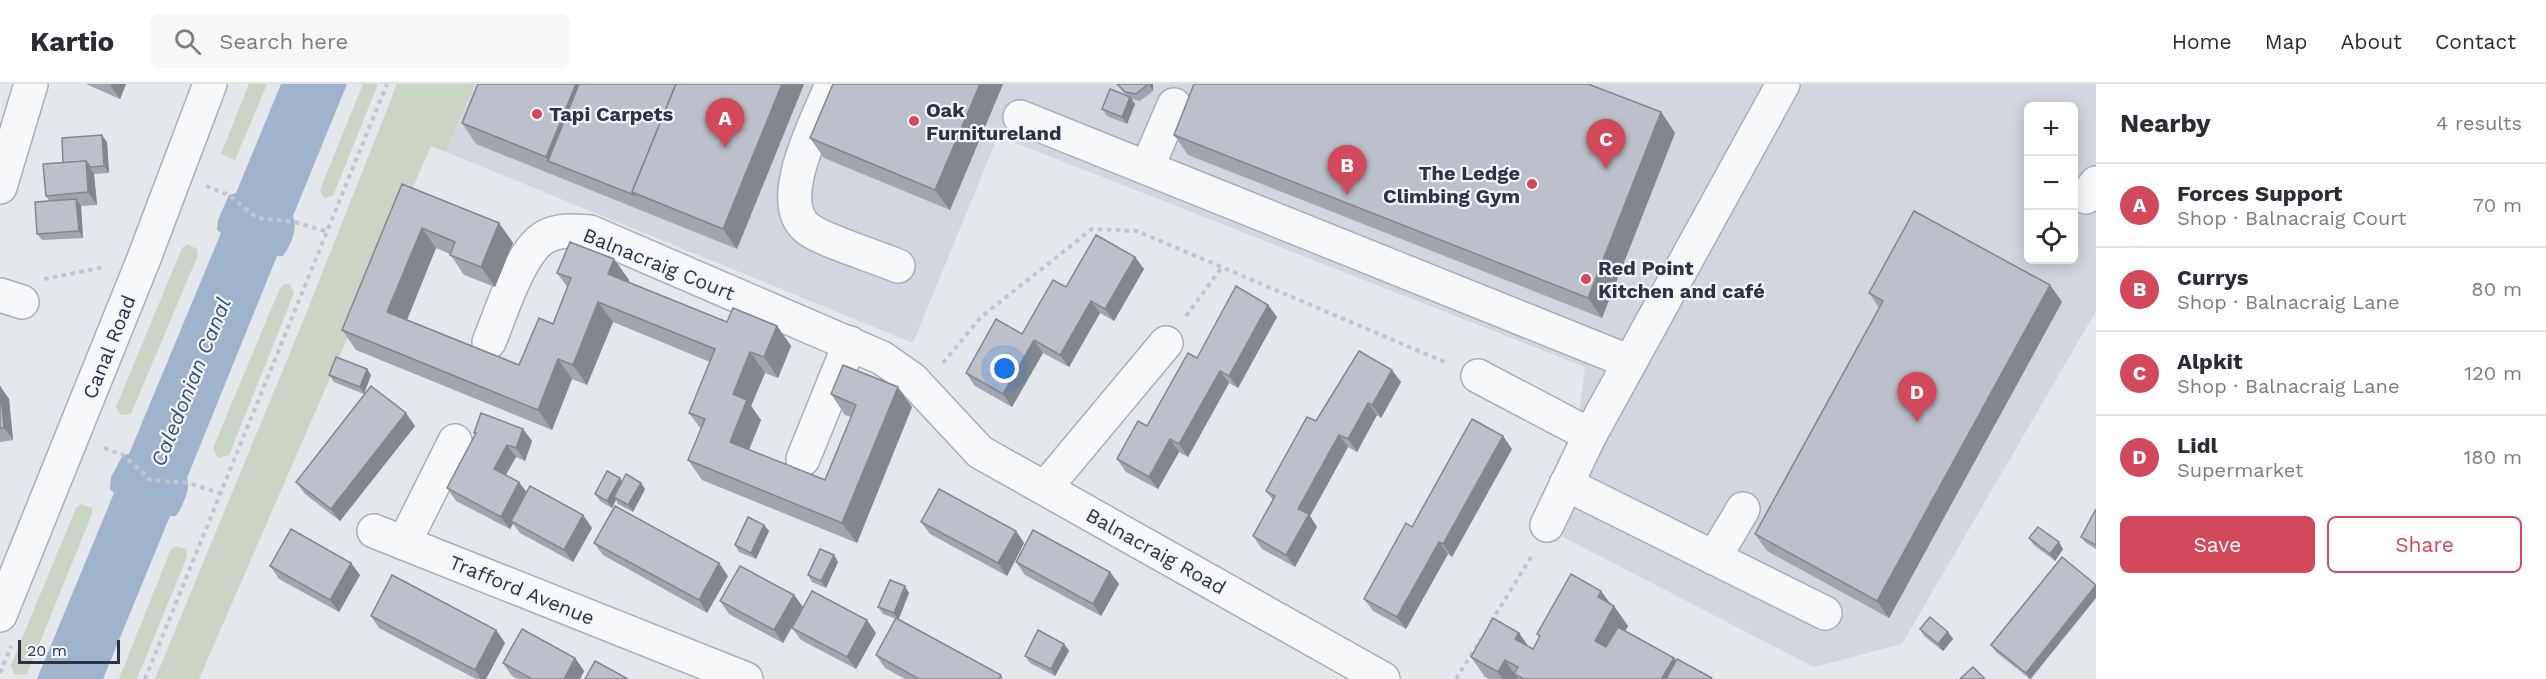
<!DOCTYPE html>
<html lang="en">
<head>
<meta charset="utf-8">
<style>
  body { margin:0; font-family:"Work Sans",sans-serif; background:#f7f7f7; color:#2b2b33 }
  .controls { position:absolute; right:18px; top:18px; display:grid; overflow:hidden; border-radius:9px; box-shadow:0 3px 15px #0003 }
  .controls button { width:54px; height:54px; display:grid; place-items:center; padding:0; border:0; border-bottom:2px solid #e1e1e2; background:#fff; color:#2b2b33; font:30px sans-serif }
  .scale { position:absolute; left:18px; bottom:15px; width:102px; box-sizing:border-box; padding-left:6px; border:3px solid #2b3445; border-top:0; font-size:16px; line-height:21px; white-space:nowrap; color:#2b3445; -webkit-text-stroke:4px #f4f6f9; paint-order:stroke }
  .you { position:absolute; left:1005px; top:285px; width:21px; height:21px; margin:-15px; border:4px solid #fff; border-radius:50%; background:#1a73e8; box-shadow:0 0 0 9px #1a73e833 }
  .badge { display:grid; place-items:center; width:39px; height:39px; border-radius:50%; background:#d1495b; color:#fff; font-size:20px; font-weight:700 }
  .pin { position:absolute; translate:-50% -50px; filter:drop-shadow(0 2px 3px #0008) }
  .pin::after { content:''; position:absolute; top:32px; width:21px; height:18px; background:inherit; clip-path:polygon(0 0,100% 0,50% 100%) }
  .list { margin:0; padding:0; list-style:none }
  h2 { display:flex; justify-content:space-between; align-items:center; height:78px; margin:0; padding:0 24px; font-size:26px }
  h2 small { font-size:20px; font-weight:400; color:#7c7c81 }
  .list li { display:grid; grid-template-columns:39px 1fr auto; gap:18px; align-items:center; box-sizing:border-box; height:84px; padding:0 24px; border-top:2px solid #e1e1e2 }
  .list b { display:block; font-size:22px; white-space:nowrap }
  .list p { margin:0; font-size:20px; white-space:nowrap; color:#7c7c81 }
  .list em { font-size:20px; font-style:normal; color:#7c7c81 }
  .actions { display:flex; gap:12px; padding:18px 24px }
  .actions a { flex:1; padding:14px 0; border:2px solid #d1495b; border-radius:9px; text-align:center; font-size:21px; color:#d1495b }
  .actions .main { background:#d1495b; color:#fff }
  .icon { flex:none; width:33px; height:33px; fill:none; stroke:currentColor; stroke-width:2; stroke-linecap:round; stroke-linejoin:round }
  .map { position:relative; flex:none; width:2096px; height:595px; overflow:hidden }
  header { display:flex; align-items:center; gap:36px; box-sizing:border-box; height:84px; padding:0 30px; background:#fff; border-bottom:2px solid #e1e1e2 }
  header strong { font-size:28px }
  nav { display:flex; gap:33px; margin-inline-start:auto; font-size:21px }
  .search { width:420px; height:54px; background:#f7f7f7; display:flex; align-items:center; gap:15px; box-sizing:border-box; padding:0 21px; border-radius:9px; color:#7c7c81; font-size:22px }
  main { display:flex }
  aside { flex:1; background:#fff }
  .map>svg:first-child { display:block }
  .built { fill:#d2d6de; fill-rule:evenodd }
  .green { fill:#c9d6c5 }
  .water { fill:#9fb4cc }
  .lines { fill:none; stroke-linecap:round; stroke-linejoin:round }
  .minor-casing { stroke:#a9aeb7; stroke-width:36 }
  .path { stroke:#c2c5cb; stroke-width:4; stroke-dasharray:4.5 4.5; stroke-linecap:butt }
  .minor { stroke:#f7f8fa; stroke-width:33 }
  .wall { fill:#a1a5ae }
  .shaded-wall { fill:#83868d }
  .building { fill:#bbc0ca; stroke:#83868d; stroke-width:1.5 }
  .poi-dot { fill:#d1495b; stroke:#f4f6f9; stroke-width:2 }
  .labels { text-anchor:middle; stroke-width:4.5; stroke-linejoin:round; paint-order:stroke }
  .poi-label { font-size:20px; font-weight:bold; fill:#2b3445; stroke:#f4f6f9; text-anchor:start }
  .street-label { font-size:20px; fill:#2b3445; stroke:#f4f6f9 }
  .water-label { font-size:21px; font-style:italic; fill:#34527a; stroke:#f4f6f9 }
</style>
</head>
<body>
<header>
<strong>Kartio</strong>
<div class="search"><svg class="icon" aria-label="search" viewBox="0 0 24 24"><circle cx="10" cy="10" r="6"/><path d="M15 15l6 6"/></svg>Search here</div>
<nav><a>Home</a><a>Map</a><a>About</a><a>Contact</a></nav>
</header>
<main>
<div class="map">
<svg width="2096" height="595" viewBox="0 0 2096 595">
  <rect width="100%" height="100%" fill="#e4e7ec"/>
  <!-- built -->
  <path class="built" d="M475 0H2096V227L1902 560 1814 583 1563 453 1585 283 998 52 913 259 446 68ZM2028 22H2074V176H2028Z"/>
  <!-- green -->
  <g class="green">
    <path d="M249 0H267L235 76 221 70Z"/>
    <path d="M363 0H378L333 112 324 114 320 106Z"/>
    <path d="M397 0H475L446 68 431 62 199 595H155L306 230Z"/>
    <path d="M187 160 197 165 198 171 131 330 120 331 116 323 182 164Z"/>
    <path d="M284 200H290L294 209 229 371 218 374 213 364 280 204Z"/>
    <path d="M81 420 92 424V430L27 590 15 591 11 581 76 424Z"/>
    <path d="M176 462 186 465 187 473 137 595H119L171 465Z"/>
  </g>
  <!-- water -->
  <path class="water" d="M281 0H347L293 132C298 145 291 161 283 172H277L187 394C191 405 182 423 176 432H170L103 595H37L114 409 110 405 111 393 123 371 129 370 221 149 217 146 218 136 229 111 236 109Z"/>
  <g class="lines">
    <defs>
      <g id="minor">
        <path d="M832 0C819 34 772 118 808 145 824 157 877 173 898 182"/>
        <path d="M1020 33 1630 278"/>
        <path d="M1147 84 1174 21"/>
        <path d="M0 103 31 0"/>
        <path d="M2086 113 2096 99"/>
        <path d="M0 211 22 218"/>
        <path d="M489 258C501 230 519 168 545 153 559 145 575 147 590 148L882 274 912 295 980 368 1383 595"/>
        <path d="M1478 292 1590 351"/>
        <path d="M455 357 404 459 746 595"/>
        <path d="M803 375 850 259"/>
        <path d="M1566 400 1825 529"/>
        <path d="M1045 404 1166 259"/>
        <path d="M1547 441 1590 351 1783 0"/>
        <path d="M374 447 404 459"/>
        <path d="M1714 474 1743 425"/>
        <path d="M0 531 143 177 210 0"/>
      </g>
    </defs>
    <!-- minor casing -->
    <use href="#minor" class="minor-casing"/>
    <!-- path -->
    <g class="path">
      <path d="M206 102 229 111 257 134 295 138 328 148"/>
      <path d="M44 195 104 183"/>
      <path d="M1186 232 1222 183"/>
      <path d="M943 279 981 233 1092 145 1137 147 1447 279"/>
      <path d="M104 364 123 371 150 396 189 399 222 410"/>
      <path d="M1491 538 1533 470"/>
      <path d="M0 589 11 562"/>
      <path d="M145 595 387 0"/>
      <path d="M1456 595 1481 555"/>
    </g>
    <!-- minor -->
    <use href="#minor" class="minor"/>
  </g>
  <!-- wall -->
  <g class="wall">
    <path d="M86 0H126L120 15Z"/>
    <path d="M804 0 737 165 476 60 462 39Z"/>
    <path d="M1003 0 950 126 824 74 810 54Z"/>
    <path d="M1117 0H1153V7L1140 17 1132 15 1135 20 1127 40 1107 32 1102 25 1127 12Z"/>
    <path d="M1661 28 1675 49 1602 234 1188 71 1174 51Z"/>
    <path d="M107 58 109 89 94 90 97 121 81 122 83 154 42 156 37 150 49 117 46 112 63 79Z"/>
    <path d="M402 100 499 139 513 159 495 203 464 191 450 170 436 164 407 236 519 281 553 240 568 204 557 189 614 175 629 196 628 198 727 238 777 242 791 262 778 294 765 289 751 322 761 336 749 366 825 396 851 333 845 331 831 310 912 323 857 459 702 396 688 376 701 345 689 329 710 278 613 238 587 301 572 295 552 346 356 266 342 246Z"/>
    <path d="M1135 173 1144 185 1114 237 1100 229 1069 283 1043 269 1012 323 975 302 966 289 1022 250 1066 203Z"/>
    <path d="M1869 209 2062 218 1889 534 1767 467 1755 450 1879 224Z"/>
    <path d="M1268 221 1277 233 1238 304 1229 299 1188 373 1179 368 1158 405 1126 388 1117 375 1147 342 1197 274Z"/>
    <path d="M367 285 371 291 364 310 334 298 329 291Z"/>
    <path d="M1401 298 1381 334 1377 331 1357 368 1348 363 1310 432 1317 443 1295 483 1262 465 1253 452 1273 416 1266 407 1316 337Z"/>
    <path d="M0 302 9 315 13 356 0 358Z"/>
    <path d="M415 342 340 437 305 410 296 398Z"/>
    <path d="M523 345 532 357 525 377 516 373 506 391 526 408 583 431 592 444 573 478 520 449 513 440 510 445 456 417 447 404 475 351 474 349Z"/>
    <path d="M1512 365 1452 473 1448 470 1406 545 1373 527 1364 515 1412 443Z"/>
    <path d="M622 398 645 405 633 428 618 420 616 416 612 424 600 417 595 410Z"/>
    <path d="M2096 425V465L2086 459 2081 453Z"/>
    <path d="M921 438 1016 447 1024 459 1007 492 930 450Z"/>
    <path d="M764 441 769 447 756 475 739 468 735 461Z"/>
    <path d="M2029 454 2063 465 2055 477 2034 461Z"/>
    <path d="M594 459 728 492 707 529 603 471Z"/>
    <path d="M834 471 838 478 826 504 812 498 808 491Z"/>
    <path d="M1016 478 1110 488 1119 500 1101 532 1025 491Z"/>
    <path d="M351 479 360 491 339 528 279 495 270 482Z"/>
    <path d="M1601 507 1610 519 1614 522 1628 542 1625 547 1674 574 1676 577 1712 595H1489L1485 593 1471 573 1519 549 1529 563 1533 565 1539 554 1537 550Z"/>
    <path d="M909 509 899 535 1001 591 1003 595H905L885 584 876 571 896 535 883 530 878 523Z"/>
    <path d="M794 511 803 523 783 559 729 530 720 517Z"/>
    <path d="M2096 514 2031 595H2030L1996 568 1991 561Z"/>
    <path d="M371 532 496 546 505 559 486 595H476L379 544Z"/>
    <path d="M792 544 876 549 856 585 801 556Z"/>
    <path d="M1920 545 1948 548 1953 555 1943 567 1924 552Z"/>
    <path d="M1064 560 1069 567 1055 592 1030 579 1025 572Z"/>
    <path d="M575 574 584 587 580 595H518L512 592 503 579Z"/>
  </g>
  <!-- shaded-wall -->
  <g class="shaded-wall">
    <path d="M111 0H126L120 15 111 2Z"/>
    <path d="M576 0H598L548 77 546 73Z"/>
    <path d="M782 0H804L737 165 723 145Z"/>
    <path d="M980 0H1003L950 126 935 106Z"/>
    <path d="M1149 0H1153V7Z"/>
    <path d="M1130 13 1135 20 1127 40 1122 33Z"/>
    <path d="M1661 28 1675 49 1602 234 1588 214Z"/>
    <path d="M102 51 107 58 109 89 104 82Z"/>
    <path d="M86 77 94 90 97 121 88 108Z"/>
    <path d="M76 115 81 122 83 154 79 147Z"/>
    <path d="M499 139 513 159 495 203 481 183Z"/>
    <path d="M422 144 436 164 402 248 387 228Z"/>
    <path d="M1135 173 1144 185 1114 237 1105 225Z"/>
    <path d="M614 175 629 196 622 211 608 190Z"/>
    <path d="M2050 201 2062 218 1889 534 1877 517Z"/>
    <path d="M1091 217 1100 229 1069 283 1060 271Z"/>
    <path d="M598 218 613 238 587 301 573 281Z"/>
    <path d="M1268 221 1277 233 1238 304 1229 292Z"/>
    <path d="M777 242 791 262 778 294 764 273Z"/>
    <path d="M1034 256 1043 269 1012 323 1003 310Z"/>
    <path d="M750 268 765 289 751 322 761 336 744 378 730 358 733 310Z"/>
    <path d="M558 275 572 295 552 346 538 326Z"/>
    <path d="M367 285 371 291 364 310 360 303Z"/>
    <path d="M1392 286 1401 298 1381 334 1372 321Z"/>
    <path d="M1220 287 1229 299 1188 373 1179 360Z"/>
    <path d="M0 302 9 315 13 356 4 344Z"/>
    <path d="M898 303 912 323 857 459 842 439Z"/>
    <path d="M1368 319 1377 331 1357 368 1348 355Z"/>
    <path d="M406 329 415 342 340 437 331 425Z"/>
    <path d="M523 345 532 357 525 377 516 364Z"/>
    <path d="M1339 351 1348 363 1310 432 1317 443 1295 483 1286 471 1298 425Z"/>
    <path d="M1503 352 1512 365 1452 473 1443 460Z"/>
    <path d="M1170 355 1179 368 1158 405 1149 393Z"/>
    <path d="M507 361 516 373 502 397 494 385Z"/>
    <path d="M620 394 624 401 614 413 616 416 612 424 607 417Z"/>
    <path d="M519 398 528 410 511 437 513 440 510 445 501 433Z"/>
    <path d="M641 399 645 405 633 428 628 421Z"/>
    <path d="M583 431 592 444 573 478 564 466Z"/>
    <path d="M764 441 769 447 756 475 751 469Z"/>
    <path d="M1016 447 1024 459 1007 492 998 479Z"/>
    <path d="M1439 458 1448 470 1406 545 1397 533Z"/>
    <path d="M2059 458 2063 465 2055 477 2050 470Z"/>
    <path d="M834 471 838 478 826 504 821 497Z"/>
    <path d="M351 479 360 491 339 528 330 516Z"/>
    <path d="M719 479 728 492 707 529 699 516Z"/>
    <path d="M1110 488 1119 500 1101 532 1093 520Z"/>
    <path d="M2096 501V514L2030 595 2026 589Z"/>
    <path d="M905 502 909 509 898 536 894 529Z"/>
    <path d="M1601 507 1613 524 1614 522 1628 542 1609 577 1595 557 1598 513Z"/>
    <path d="M794 511 803 523 783 559 774 546Z"/>
    <path d="M867 536 876 549 856 585 847 573Z"/>
    <path d="M496 546 505 559 486 595H481L475 586Z"/>
    <path d="M1948 548 1953 555 1943 567 1938 560Z"/>
    <path d="M1519 549 1533 569 1515 555Z"/>
    <path d="M1064 560 1069 567 1055 592 1051 585Z"/>
    <path d="M575 574 584 587 580 595H564Z"/>
    <path d="M1674 574 1688 594V595H1663L1662 594Z"/>
    <path d="M1505 576 1518 595H1503L1498 588Z"/>
  </g>
  <!-- building -->
  <g class="building">
    <path d="M478 0H576L546 73 462 39Z"/>
    <path d="M579 0H676L632 108 634 111 548 77Z"/>
    <path d="M676 0H782L723 145 632 108Z"/>
    <path d="M833 0H980L935 106 810 54Z"/>
    <path d="M1117 0H1148L1136 10 1125 8Z"/>
    <path d="M1194 0H1588L1661 28 1588 214 1174 51Z"/>
    <path d="M1110 5 1130 13 1122 33 1102 25Z"/>
    <path d="M102 51 104 82 90 83 86 77 63 79 62 54Z"/>
    <path d="M86 77 88 108 46 112 43 80Z"/>
    <path d="M402 100 499 139 481 183 450 171 455 158 422 144 387 228 519 281 539 234 553 240 571 194 557 189 570 158 614 175 608 190 727 238 733 224 777 242 764 273 750 268 733 310 747 316 730 358 825 396 856 321 831 310 843 281 898 303 842 439 688 376 705 335 689 329 715 265 598 218 573 281 558 275 538 326 342 246Z"/>
    <path d="M76 115 79 147 37 150 35 118Z"/>
    <path d="M1914 127 2050 201 1877 517 1755 450 1883 217 1869 209Z"/>
    <path d="M1096 151 1135 173 1105 225 1091 217 1060 271 1034 256 1003 310 966 289 996 235 1022 250 1053 196 1066 203Z"/>
    <path d="M1236 202 1268 221 1229 292 1220 287 1179 360 1170 355 1149 393 1117 375 1138 337 1147 342 1188 269 1197 274Z"/>
    <path d="M1359 267 1392 286 1372 321 1368 319 1348 355 1339 351 1298 425 1309 430 1286 471 1253 452 1275 412 1266 407 1307 333 1316 337Z"/>
    <path d="M336 273 367 285 360 303 329 291Z"/>
    <path d="M0 302 4 344H0Z"/>
    <path d="M371 302 406 329 331 425 296 398Z"/>
    <path d="M481 329 523 345 516 364 507 361 494 385 519 398 501 433 447 404 476 349H474Z"/>
    <path d="M1472 335 1503 352 1443 460 1439 458 1397 533 1364 515 1406 439 1412 443Z"/>
    <path d="M607 387 620 394 607 417 595 410Z"/>
    <path d="M626 390 641 399 628 421 614 413Z"/>
    <path d="M530 402 583 431 564 466 511 437Z"/>
    <path d="M939 405 1016 447 998 479 921 438Z"/>
    <path d="M615 422 719 479 699 516 594 459Z"/>
    <path d="M2096 425V461L2081 453Z"/>
    <path d="M748 433 764 441 751 469 735 461Z"/>
    <path d="M2038 443 2059 458 2050 470 2029 454Z"/>
    <path d="M291 445 351 479 330 516 270 482Z"/>
    <path d="M1033 446 1110 488 1093 520 1016 478Z"/>
    <path d="M820 465 834 471 821 497 808 491Z"/>
    <path d="M2062 473 2096 501 2026 589 1991 561Z"/>
    <path d="M740 482 794 511 774 546 720 517Z"/>
    <path d="M1571 490 1601 507 1598 513 1614 522 1595 557 1606 563 1618 543 1674 574 1662 594 1664 595H1524L1514 590 1518 583 1505 576 1498 588 1471 573 1493 534 1519 549 1515 555 1533 565 1540 552 1537 550Z"/>
    <path d="M392 491 496 546 475 586 371 532Z"/>
    <path d="M890 496 905 502 894 529 878 523Z"/>
    <path d="M812 507 867 536 847 573 792 544Z"/>
    <path d="M1930 533 1948 548 1938 560 1920 545Z"/>
    <path d="M896 534 1001 591 999 595H919L876 571Z"/>
    <path d="M522 545 575 574 564 595H532L503 579Z"/>
    <path d="M1038 546 1064 560 1051 585 1025 572Z"/>
    <path d="M1677 575 1712 594 1711 595H1666Z"/>
    <path d="M595 577 628 595H585Z"/>
    <path d="M1973 583 1985 595H1960Z"/>
  </g>
  <!-- markers -->
  <g class="poi-dot">
    <circle cx="537" cy="30" r="6"/>
    <circle cx="914" cy="37" r="6"/>
    <circle cx="1532" cy="100" r="6"/>
    <circle cx="1586" cy="195" r="6"/>
  </g>
  <g class="labels">
    <!-- poi labels -->
    <g class="poi-label">
      <text x="926" y="33">Oak<tspan x="926" dy="23">Furnitureland</tspan></text>
      <text x="549" y="37">Tapi Carpets</text>
      <text x="1520" y="96" text-anchor="end">The Ledge<tspan x="1520" dy="23">Climbing Gym</tspan></text>
      <text x="1598" y="191">Red Point<tspan x="1598" dy="23">Kitchen and café</tspan></text>
    </g>
    <!-- street labels -->
    <g class="street-label">
      <text transform="translate(659 180) rotate(22)" y="7">Balnacraig Court</text>
      <text transform="translate(109 263) rotate(-68)" y="7">Canal Road</text>
      <text transform="translate(1156 467) rotate(29)" y="7">Balnacraig Road</text>
      <text transform="translate(522 506) rotate(22)" y="7">Trafford Avenue</text>
    </g>
    <!-- water labels -->
    <g class="water-label">
      <text transform="translate(191 298) rotate(-68)" y="7">Caledonian Canal</text>
    </g>
  </g>
</svg>
<div class="controls">
<button>+</button>
<button>−</button>
<button><svg class="icon" aria-label="locate" viewBox="0 0 24 24"><circle cx="12" cy="12" r="6"/><path d="M12 2v4M12 18v4M2 12h4M18 12h4"/></svg></button>
</div>
<div class="scale">20 m</div>
<div class="you"></div>
<div class="pin badge" style="left:725px;top:64px">A</div>
<div class="pin badge" style="left:1347px;top:111px">B</div>
<div class="pin badge" style="left:1606px;top:85px">C</div>
<div class="pin badge" style="left:1917px;top:338px">D</div>
</div>
<aside>
<h2>Nearby<small>4 results</small></h2>
<ul class="list">
<li><span class="badge">A</span><div><b>Forces Support</b><p>Shop · Balnacraig Court</p></div><em>70 m</em></li>
<li><span class="badge">B</span><div><b>Currys</b><p>Shop · Balnacraig Lane</p></div><em>80 m</em></li>
<li><span class="badge">C</span><div><b>Alpkit</b><p>Shop · Balnacraig Lane</p></div><em>120 m</em></li>
<li><span class="badge">D</span><div><b>Lidl</b><p>Supermarket</p></div><em>180 m</em></li>
</ul>
<div class="actions"><a class="main">Save</a><a>Share</a></div>
</aside>
</main>
</body>
</html>
